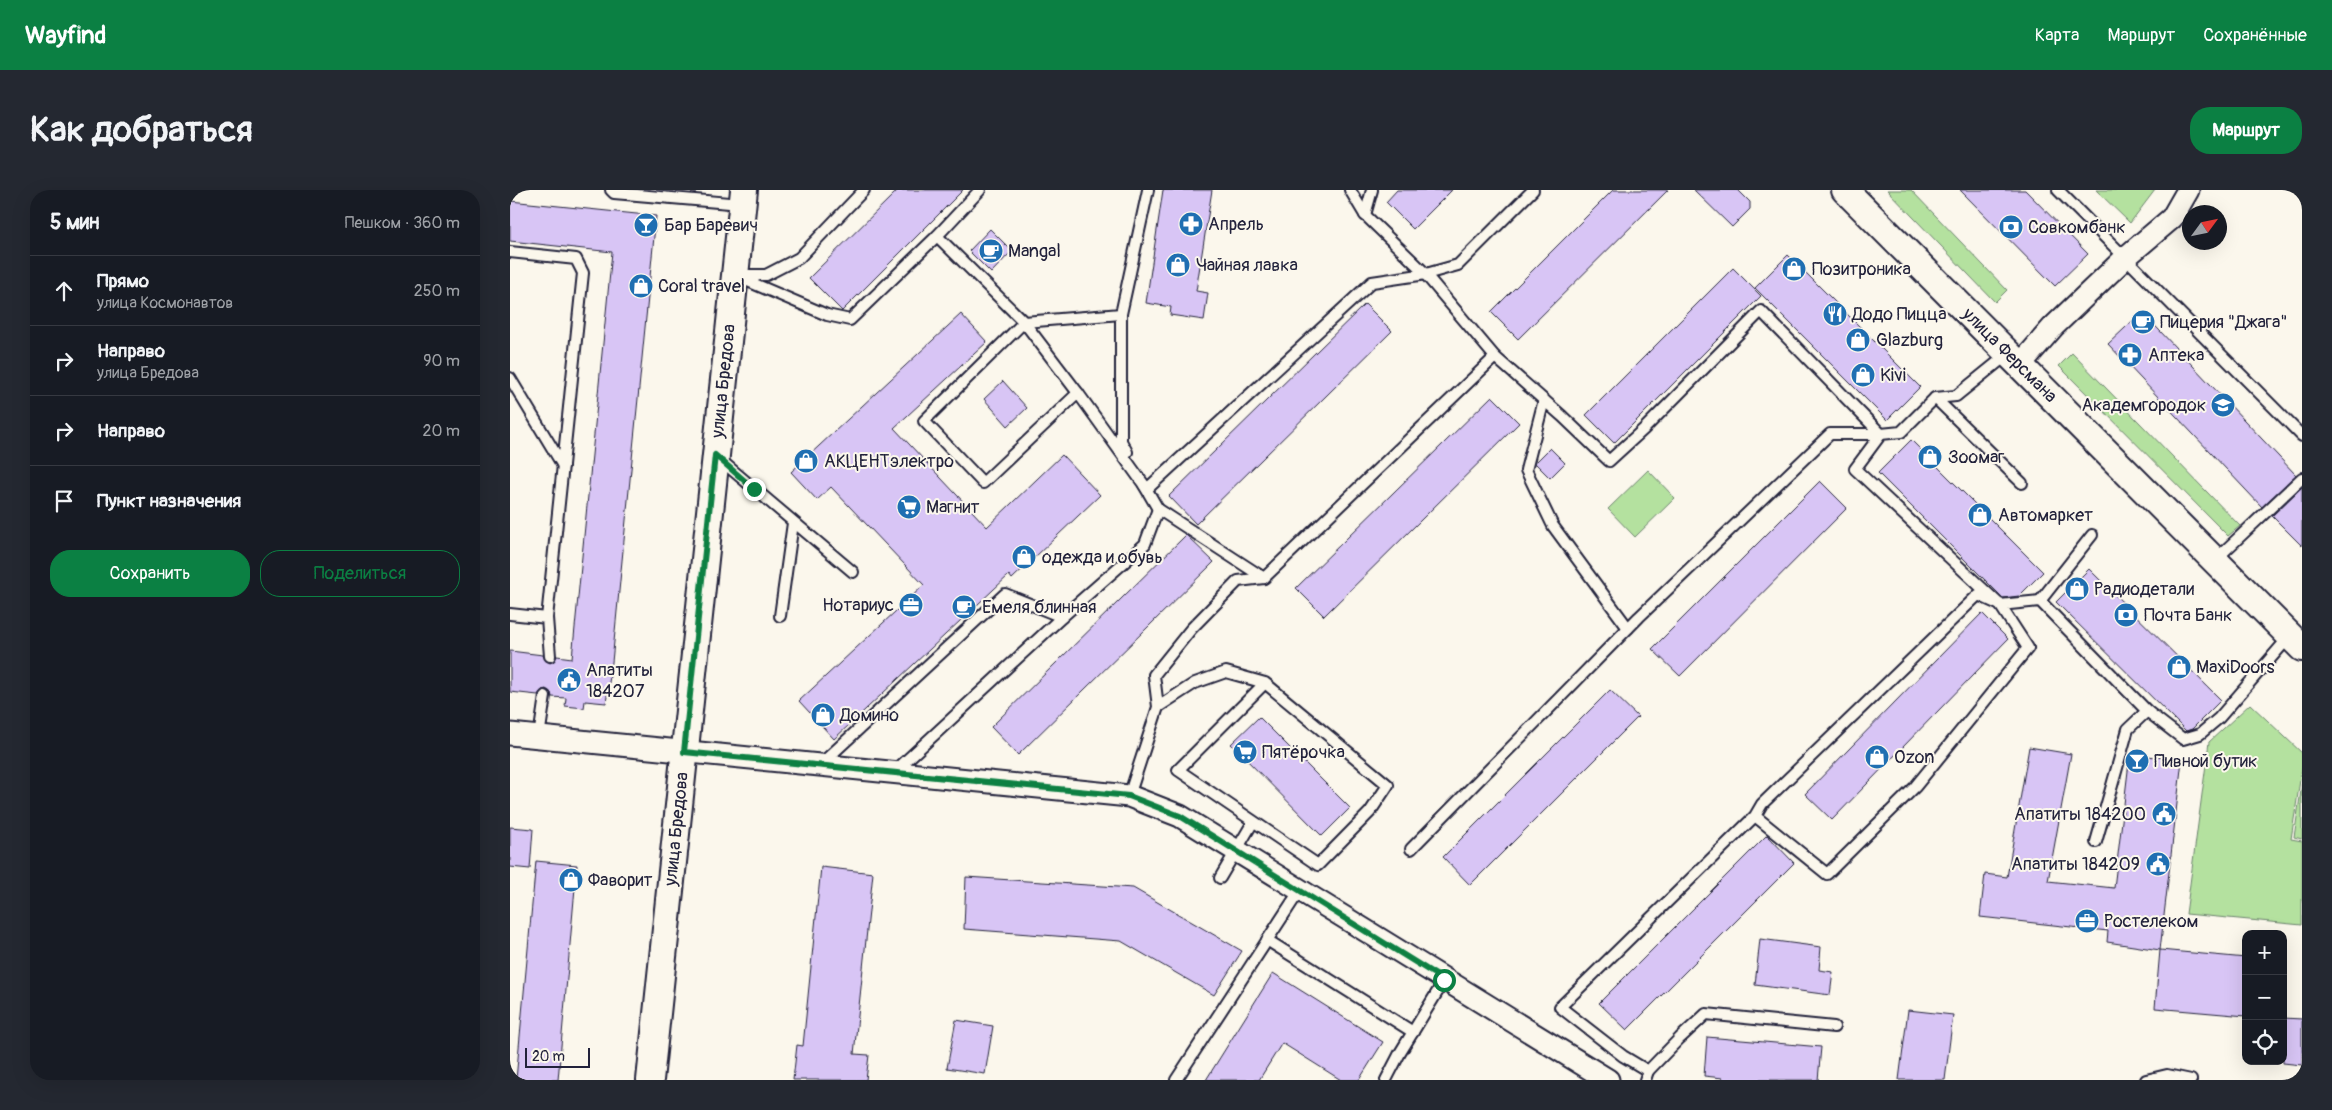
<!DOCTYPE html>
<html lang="ru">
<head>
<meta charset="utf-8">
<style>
  body { margin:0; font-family:Pangolin,sans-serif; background:#242831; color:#f1f3f6 }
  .controls { position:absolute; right:15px; bottom:15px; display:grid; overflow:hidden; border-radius:10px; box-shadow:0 5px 20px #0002 }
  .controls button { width:45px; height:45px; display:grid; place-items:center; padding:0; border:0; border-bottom:1px solid #363941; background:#171b24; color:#f1f3f6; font:25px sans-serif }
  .compass { position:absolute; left:1672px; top:15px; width:45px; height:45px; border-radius:50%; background:#171b24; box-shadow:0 5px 20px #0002; rotate:57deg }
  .scale { position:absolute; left:15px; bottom:12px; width:65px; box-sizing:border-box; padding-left:5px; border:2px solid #22223b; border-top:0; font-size:14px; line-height:18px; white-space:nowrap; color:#22223b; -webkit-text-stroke:4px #fbf7ec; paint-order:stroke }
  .stop { position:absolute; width:15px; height:15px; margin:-11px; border:4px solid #0b8043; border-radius:50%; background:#fff }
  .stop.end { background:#0b8043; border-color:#fff; box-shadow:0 1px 5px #0008 }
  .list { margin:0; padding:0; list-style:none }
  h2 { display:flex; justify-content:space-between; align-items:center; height:65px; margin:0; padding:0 20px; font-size:21px }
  h2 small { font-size:16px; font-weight:400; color:#9ea1a6 }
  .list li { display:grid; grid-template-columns:32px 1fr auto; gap:15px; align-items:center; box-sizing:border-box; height:70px; padding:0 20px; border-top:1px solid #363941 }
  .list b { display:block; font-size:19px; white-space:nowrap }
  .list p { margin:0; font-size:16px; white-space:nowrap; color:#9ea1a6 }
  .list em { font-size:16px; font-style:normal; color:#9ea1a6 }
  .actions { display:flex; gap:10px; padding:15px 20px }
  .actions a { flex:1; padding:11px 0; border:1px solid #0b8043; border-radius:20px; text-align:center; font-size:18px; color:#0b8043 }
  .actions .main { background:#0b8043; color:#fff }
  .icon { flex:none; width:28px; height:28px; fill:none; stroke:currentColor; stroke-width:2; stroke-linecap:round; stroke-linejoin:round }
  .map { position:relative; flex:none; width:1792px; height:890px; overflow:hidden; border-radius:20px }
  header { display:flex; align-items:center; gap:30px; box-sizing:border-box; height:70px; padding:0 25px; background:#0b8043; color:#fff }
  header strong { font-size:24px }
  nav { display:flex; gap:28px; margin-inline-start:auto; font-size:18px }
  .intro { display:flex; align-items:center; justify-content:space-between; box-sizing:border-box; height:120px; padding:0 30px }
  h1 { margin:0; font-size:35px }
  .button { padding:12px 22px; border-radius:20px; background:#0b8043; color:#fff; font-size:18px; font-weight:700 }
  main { display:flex; gap:30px; padding:0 30px }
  aside { flex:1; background:#171b24; border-radius:20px; box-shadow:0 5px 20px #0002 }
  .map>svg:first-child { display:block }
  .green { fill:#b4e19f; stroke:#6b826d }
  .building { fill:#d8c5f5; stroke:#22223b }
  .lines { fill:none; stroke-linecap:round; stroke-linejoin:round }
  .service-casing { stroke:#22223b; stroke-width:14 }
  .minor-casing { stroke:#22223b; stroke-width:25 }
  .tertiary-casing { stroke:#22223b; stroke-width:30 }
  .service { stroke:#fbf7ec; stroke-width:10 }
  .minor { stroke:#fbf7ec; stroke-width:21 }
  .tertiary { stroke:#fbf7ec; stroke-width:26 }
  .route { stroke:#0b8043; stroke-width:6 }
  .labels { text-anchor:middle; stroke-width:4; stroke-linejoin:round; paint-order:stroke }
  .poi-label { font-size:18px; fill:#22223b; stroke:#fbf7ec; text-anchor:start }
  .street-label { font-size:18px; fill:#22223b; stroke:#fbf7ec }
</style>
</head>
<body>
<header>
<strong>Wayfind</strong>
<nav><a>Карта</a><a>Маршрут</a><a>Сохранённые</a></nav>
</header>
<div class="intro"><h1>Как добраться</h1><a class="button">Маршрут</a></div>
<main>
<aside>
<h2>5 мин<small>Пешком · 360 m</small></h2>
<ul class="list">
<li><svg class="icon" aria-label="ahead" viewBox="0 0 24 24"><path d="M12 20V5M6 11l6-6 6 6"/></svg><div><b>Прямо</b><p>улица Космонавтов</p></div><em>250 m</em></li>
<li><svg class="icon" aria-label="right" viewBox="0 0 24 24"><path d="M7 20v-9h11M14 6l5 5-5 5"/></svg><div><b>Направо</b><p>улица Бредова</p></div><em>90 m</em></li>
<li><svg class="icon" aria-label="right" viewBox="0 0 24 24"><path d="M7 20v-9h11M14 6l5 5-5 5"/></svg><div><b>Направо</b></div><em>20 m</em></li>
<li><svg class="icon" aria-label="arrive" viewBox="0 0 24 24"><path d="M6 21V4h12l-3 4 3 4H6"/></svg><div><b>Пункт назначения</b></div></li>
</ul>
<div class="actions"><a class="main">Сохранить</a><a>Поделиться</a></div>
</aside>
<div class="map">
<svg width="1792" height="890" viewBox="0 0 1792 890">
  <rect width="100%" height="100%" fill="#fbf7ec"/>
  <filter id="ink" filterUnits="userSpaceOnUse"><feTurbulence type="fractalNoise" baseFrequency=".02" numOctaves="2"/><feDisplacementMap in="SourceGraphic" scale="10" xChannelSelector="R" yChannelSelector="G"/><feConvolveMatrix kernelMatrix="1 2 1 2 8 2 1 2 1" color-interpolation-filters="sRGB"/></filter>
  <g filter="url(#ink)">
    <!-- green -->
    <g class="green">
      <path d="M1377 0H1401L1497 100 1485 112Z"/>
      <path d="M1586 0H1645L1620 33Z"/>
      <path d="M1562 163 1730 336 1718 346 1549 176Z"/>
      <path d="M1138 280 1165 308 1125 347 1098 319Z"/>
      <path d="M1740 514 1792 563V577L1781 649 1792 651V735L1676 724 1699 552Z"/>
      <path d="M1792 594V649L1784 647Z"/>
    </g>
    <!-- building -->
    <g class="building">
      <path d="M388 0H453L332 121 299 88Z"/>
      <path d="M653 0H702L686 101 698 103 694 130 660 125 661 117 636 113Z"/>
      <path d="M887 0H942L903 39 876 12Z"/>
      <path d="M1103 0H1158L1008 149 981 122Z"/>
      <path d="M1184 0H1228L1240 12V19L1222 37Z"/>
      <path d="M1450 0H1515L1578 64 1545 96Z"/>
      <path d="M0 11 146 26 102 472 96 513 75 511 74 518 55 516 56 508 42 507 41 503 36 499 32 500 28 505 0 502V461L33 465 35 470 40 473 44 471 47 466 62 468 102 62 0 51Z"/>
      <path d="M480 39 502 61 481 83 459 61Z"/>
      <path d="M1278 65 1410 197 1377 230 1245 98Z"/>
      <path d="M1223 78 1251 106 1104 253 1076 225Z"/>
      <path d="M855 114 882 141 686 334 659 306Z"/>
      <path d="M1632 122 1786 285 1752 317 1598 154Z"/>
      <path d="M451 124 477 152 384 238 477 337 552 265 590 305 502 389 499 385 324 549 289 511 414 395 321 297 307 310 281 282Z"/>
      <path d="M493 191 517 218 498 236 474 209Z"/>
      <path d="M982 206 1009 233 814 426 786 398Z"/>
      <path d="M1401 250 1533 382 1509 406 1493 408 1368 283Z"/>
      <path d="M1040 258 1055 273 1040 288 1025 273Z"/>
      <path d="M1310 291 1337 318 1170 486 1142 459Z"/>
      <path d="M1792 297V356L1762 326Z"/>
      <path d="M676 345 704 372 508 565 481 537Z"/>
      <path d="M1579 379 1711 510 1682 539 1676 541 1546 412Z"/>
      <path d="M1472 423 1498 449 1322 630 1295 604Z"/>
      <path d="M1100 500 1128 527 960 695 933 667Z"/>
      <path d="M749 527 840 618 812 646 721 554Z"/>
      <path d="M1519 557 1561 564 1538 691 1604 698 1620 564 1672 570 1650 760 1597 752 1598 741 1470 727 1475 684 1497 687Z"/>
      <path d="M0 637 23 639 20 679 0 677Z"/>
      <path d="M1257 645 1284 673 1117 840 1089 813Z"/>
      <path d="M26 671 67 675 48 890H6Z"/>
      <path d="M311 677 363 683 344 864 359 865 356 890H283L287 855 293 856Z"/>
      <path d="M456 687 623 698 732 761 704 805 611 751 454 739Z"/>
      <path d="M1250 749 1311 757 1309 780 1323 782 1320 805 1245 795Z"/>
      <path d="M1650 760 1736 768V826L1645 818Z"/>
      <path d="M763 783 873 852 849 890H831L772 853 749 890H696Z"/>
      <path d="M1398 820 1443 825 1435 890H1389Z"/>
      <path d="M1773 828 1792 829V875L1773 873Z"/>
      <path d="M446 830 483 836 475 884 437 878Z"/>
      <path d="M1197 847 1311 857 1308 890H1213V888L1194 886Z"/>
    </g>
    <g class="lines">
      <defs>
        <g id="service">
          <path d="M101 0 104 3 231 14"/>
          <path d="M1548 0 1792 246"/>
          <path d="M855 25 862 0"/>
          <path d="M427 46 470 0"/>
          <path d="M0 62 66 69 73 83 37 428"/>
          <path d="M916 84 948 75 1023 0"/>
          <path d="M228 85H256L289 68 354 0"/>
          <path d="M916 85 985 167"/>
          <path d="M226 86 317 125 340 130 427 46 514 132 568 203 637 299 862 92 916 84 855 25 840 0"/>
          <path d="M0 188 53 276"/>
          <path d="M568 203 473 293 414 231 514 132 611 124"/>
          <path d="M1425 208 1512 293"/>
          <path d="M1034 210 1016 280 1043 336 1118 438"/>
          <path d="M1371 244 1345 279 1490 415 1530 411 1637 521 1673 549 1690 544 1709 528 1779 447"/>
          <path d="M617 262 611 251V124L638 0"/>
          <path d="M208 268 343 382"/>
          <path d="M634 295 648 319"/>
          <path d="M1705 370 1792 288"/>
          <path d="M1530 411 1582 345"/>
          <path d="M0 424 37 428 40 466"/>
          <path d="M270 426 283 333"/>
          <path d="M648 517 685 493 716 482 755 493 878 595 860 622 808 675 668 580 755 493"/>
          <path d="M29 547 35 506"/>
          <path d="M311 574 495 404 552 427"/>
          <path d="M385 581 552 427 635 354 648 319 754 388 985 167 1052 226 1099 271 1134 239 1251 121 1371 244"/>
          <path d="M619 606 648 517 644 485 681 439 728 391 754 388"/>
          <path d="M1586 652 1618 539 1637 521"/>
          <path d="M901 659 1129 427 1320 244H1371L1391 242 1425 208 1446 206 1498 164"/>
          <path d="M710 688 743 632"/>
          <path d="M757 750 903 842"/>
          <path d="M1138 881 1170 848 1196 824 1324 837"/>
          <path d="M666 890 790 700"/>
          <path d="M876 890 890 863 934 791"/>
          <path d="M1135 890 1138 881 1113 866 1050 817 1245 626 1252 614 1468 405 1490 415 1518 458 1405 597 1317 684 1245 626"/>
          <path d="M1636 890 1657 885 1681 890"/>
        </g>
        <g id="minor">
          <path d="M1510 175 1543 137 1616 67 1662 28 1678 0"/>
          <path d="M0 544 619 606 670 626 1098 890"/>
        </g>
        <g id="tertiary">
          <path d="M1335 0 1792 458"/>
          <path d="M140 890 234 0"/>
        </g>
      </defs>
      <!-- service casing -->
      <use href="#service" class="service-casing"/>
      <!-- minor casing -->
      <use href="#minor" class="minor-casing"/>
      <!-- tertiary casing -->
      <use href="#tertiary" class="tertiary-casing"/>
      <!-- service -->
      <use href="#service" class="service"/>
      <!-- minor -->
      <use href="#minor" class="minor"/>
      <!-- tertiary -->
      <use href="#tertiary" class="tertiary"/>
    </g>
  </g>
  <g class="lines" filter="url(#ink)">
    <!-- route -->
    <path class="route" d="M244 299 205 265 174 562 619 606 670 626 934 790"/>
  </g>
  <!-- icons -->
  <defs>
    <symbol id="pharmacy-disc" viewBox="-11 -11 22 22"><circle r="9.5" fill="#1f6fb2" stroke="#fbf7ec"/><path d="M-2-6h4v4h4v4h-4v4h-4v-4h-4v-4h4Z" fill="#fff"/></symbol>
    <symbol id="bar-disc" viewBox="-11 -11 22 22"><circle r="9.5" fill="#1f6fb2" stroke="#fbf7ec"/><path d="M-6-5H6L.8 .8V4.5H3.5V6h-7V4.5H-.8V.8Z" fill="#fff"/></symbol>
    <symbol id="bank-disc" viewBox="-11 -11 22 22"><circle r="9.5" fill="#1f6fb2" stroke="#fbf7ec"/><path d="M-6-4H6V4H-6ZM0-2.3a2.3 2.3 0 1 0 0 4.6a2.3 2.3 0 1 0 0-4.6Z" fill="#fff"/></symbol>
    <symbol id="cafe-disc" viewBox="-11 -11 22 22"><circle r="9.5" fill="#1f6fb2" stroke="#fbf7ec"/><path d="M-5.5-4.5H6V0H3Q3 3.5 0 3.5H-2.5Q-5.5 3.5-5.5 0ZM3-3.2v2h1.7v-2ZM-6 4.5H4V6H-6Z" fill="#fff"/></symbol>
    <symbol id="shop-disc" viewBox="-11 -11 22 22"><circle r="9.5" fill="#1f6fb2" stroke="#fbf7ec"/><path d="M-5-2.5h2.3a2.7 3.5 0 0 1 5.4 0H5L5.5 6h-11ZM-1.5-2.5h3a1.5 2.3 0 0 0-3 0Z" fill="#fff"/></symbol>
    <symbol id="restaurant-disc" viewBox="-11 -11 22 22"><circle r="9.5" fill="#1f6fb2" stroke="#fbf7ec"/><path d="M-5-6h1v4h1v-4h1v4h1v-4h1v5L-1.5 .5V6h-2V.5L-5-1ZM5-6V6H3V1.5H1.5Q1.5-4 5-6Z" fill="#fff"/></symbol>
    <symbol id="university-disc" viewBox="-11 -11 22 22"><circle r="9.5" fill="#1f6fb2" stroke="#fbf7ec"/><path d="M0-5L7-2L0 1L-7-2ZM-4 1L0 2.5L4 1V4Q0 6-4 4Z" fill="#fff"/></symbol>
    <symbol id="supermarket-disc" viewBox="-11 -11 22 22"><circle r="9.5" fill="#1f6fb2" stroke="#fbf7ec"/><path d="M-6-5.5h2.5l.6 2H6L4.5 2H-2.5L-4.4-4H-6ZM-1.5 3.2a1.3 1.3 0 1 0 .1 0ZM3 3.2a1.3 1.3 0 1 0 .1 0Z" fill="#fff"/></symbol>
    <symbol id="office-disc" viewBox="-11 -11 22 22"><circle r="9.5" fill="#1f6fb2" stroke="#fbf7ec"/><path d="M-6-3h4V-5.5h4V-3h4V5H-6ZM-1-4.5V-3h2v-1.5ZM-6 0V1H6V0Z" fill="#fff"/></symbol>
    <symbol id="civic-disc" viewBox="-11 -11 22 22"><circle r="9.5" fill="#1f6fb2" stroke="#fbf7ec"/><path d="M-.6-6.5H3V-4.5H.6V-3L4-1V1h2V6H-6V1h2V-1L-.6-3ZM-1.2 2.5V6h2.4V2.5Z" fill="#fff"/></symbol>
  </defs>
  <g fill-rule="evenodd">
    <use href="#pharmacy-disc" x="667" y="20" width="28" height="28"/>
    <use href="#bar-disc" x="122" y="21" width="28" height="28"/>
    <use href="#bank-disc" x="1487" y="23" width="28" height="28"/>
    <use href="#cafe-disc" x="467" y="47" width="28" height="28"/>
    <use href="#shop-disc" x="654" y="61" width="28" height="28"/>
    <use href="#shop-disc" x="1270" y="65" width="28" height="28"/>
    <use href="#shop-disc" x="117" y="82" width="28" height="28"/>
    <use href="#restaurant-disc" x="1311" y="110" width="28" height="28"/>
    <use href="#cafe-disc" x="1619" y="118" width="28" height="28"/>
    <use href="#shop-disc" x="1334" y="136" width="28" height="28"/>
    <use href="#pharmacy-disc" x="1606" y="151" width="28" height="28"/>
    <use href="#shop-disc" x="1339" y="171" width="28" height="28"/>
    <use href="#university-disc" x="1699" y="201" width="28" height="28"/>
    <use href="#shop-disc" x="1406" y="253" width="28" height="28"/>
    <use href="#shop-disc" x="282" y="257" width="28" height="28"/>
    <use href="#supermarket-disc" x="385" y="303" width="28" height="28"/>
    <use href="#shop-disc" x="1456" y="311" width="28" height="28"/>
    <use href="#shop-disc" x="500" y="353" width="28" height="28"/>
    <use href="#shop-disc" x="1553" y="385" width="28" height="28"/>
    <use href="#office-disc" x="387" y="401" width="28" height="28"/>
    <use href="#cafe-disc" x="440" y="403" width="28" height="28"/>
    <use href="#bank-disc" x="1602" y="411" width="28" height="28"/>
    <use href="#shop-disc" x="1655" y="463" width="28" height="28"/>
    <use href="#civic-disc" x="45" y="476" width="28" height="28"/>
    <use href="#shop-disc" x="299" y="511" width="28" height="28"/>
    <use href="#supermarket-disc" x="721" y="548" width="28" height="28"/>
    <use href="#shop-disc" x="1353" y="553" width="28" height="28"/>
    <use href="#bar-disc" x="1613" y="557" width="28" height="28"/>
    <use href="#civic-disc" x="1640" y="610" width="28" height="28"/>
    <use href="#civic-disc" x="1634" y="660" width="28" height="28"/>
    <use href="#shop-disc" x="47" y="676" width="28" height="28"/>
    <use href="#office-disc" x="1563" y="717" width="28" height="28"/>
  </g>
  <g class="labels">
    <!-- poi labels -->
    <g class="poi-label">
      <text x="698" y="40">Апрель</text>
      <text x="154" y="41">Бар Баревич</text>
      <text x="1518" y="43">Совкомбанк</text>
      <text x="498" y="67">Mangal</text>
      <text x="686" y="81">Чайная лавка</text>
      <text x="1302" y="85">Позитроника</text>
      <text x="148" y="102">Coral travel</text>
      <text x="1342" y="130">Додо Пицца</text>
      <text x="1650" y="138">Пицерия "Джага"</text>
      <text x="1366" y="156">Glazburg</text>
      <text x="1638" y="171">Аптека</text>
      <text x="1370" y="191">Kivi</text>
      <text x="1696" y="221" text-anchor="end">Академгородок</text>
      <text x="1438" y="273">Зоомаг</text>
      <text x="314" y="277">АКЦЕНТэлектро</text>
      <text x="416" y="323">Магнит</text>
      <text x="1488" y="331">Автомаркет</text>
      <text x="532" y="373">одежда и обувь</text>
      <text x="1584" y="405">Радиодетали</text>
      <text x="384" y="421" text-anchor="end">Нотариус</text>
      <text x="472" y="423">Емеля блинная</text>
      <text x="1634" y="431">Почта Банк</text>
      <text x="1686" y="483">MaxiDoors</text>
      <text x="76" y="486">Апатиты<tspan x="76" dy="21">184207</tspan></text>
      <text x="330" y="531">Домино</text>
      <text x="752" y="568">Пятёрочка</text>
      <text x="1384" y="573">Ozon</text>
      <text x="1644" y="577">Пивной бутик</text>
      <text x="1636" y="630" text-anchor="end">Апатиты 184200</text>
      <text x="1630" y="680" text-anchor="end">Апатиты 184209</text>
      <text x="78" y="696">Фаворит</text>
      <text x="1594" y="737">Ростелеком</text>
    </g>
    <!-- street labels -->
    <g class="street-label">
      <text transform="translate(1500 165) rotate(45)" y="6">улица Ферсмана</text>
      <text transform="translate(213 191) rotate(-84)" y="6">улица Бредова</text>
      <text transform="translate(166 639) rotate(-84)" y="6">улица Бредова</text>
    </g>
  </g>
</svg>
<div class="controls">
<button>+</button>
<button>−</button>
<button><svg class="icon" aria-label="locate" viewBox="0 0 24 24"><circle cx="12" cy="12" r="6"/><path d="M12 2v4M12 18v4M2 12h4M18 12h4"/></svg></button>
</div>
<svg class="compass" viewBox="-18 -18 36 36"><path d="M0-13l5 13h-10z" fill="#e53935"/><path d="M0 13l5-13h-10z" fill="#9ea1a6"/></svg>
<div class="scale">20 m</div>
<div class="stop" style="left:934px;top:790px"></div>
<div class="stop end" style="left:244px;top:299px"></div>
</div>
</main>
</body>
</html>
